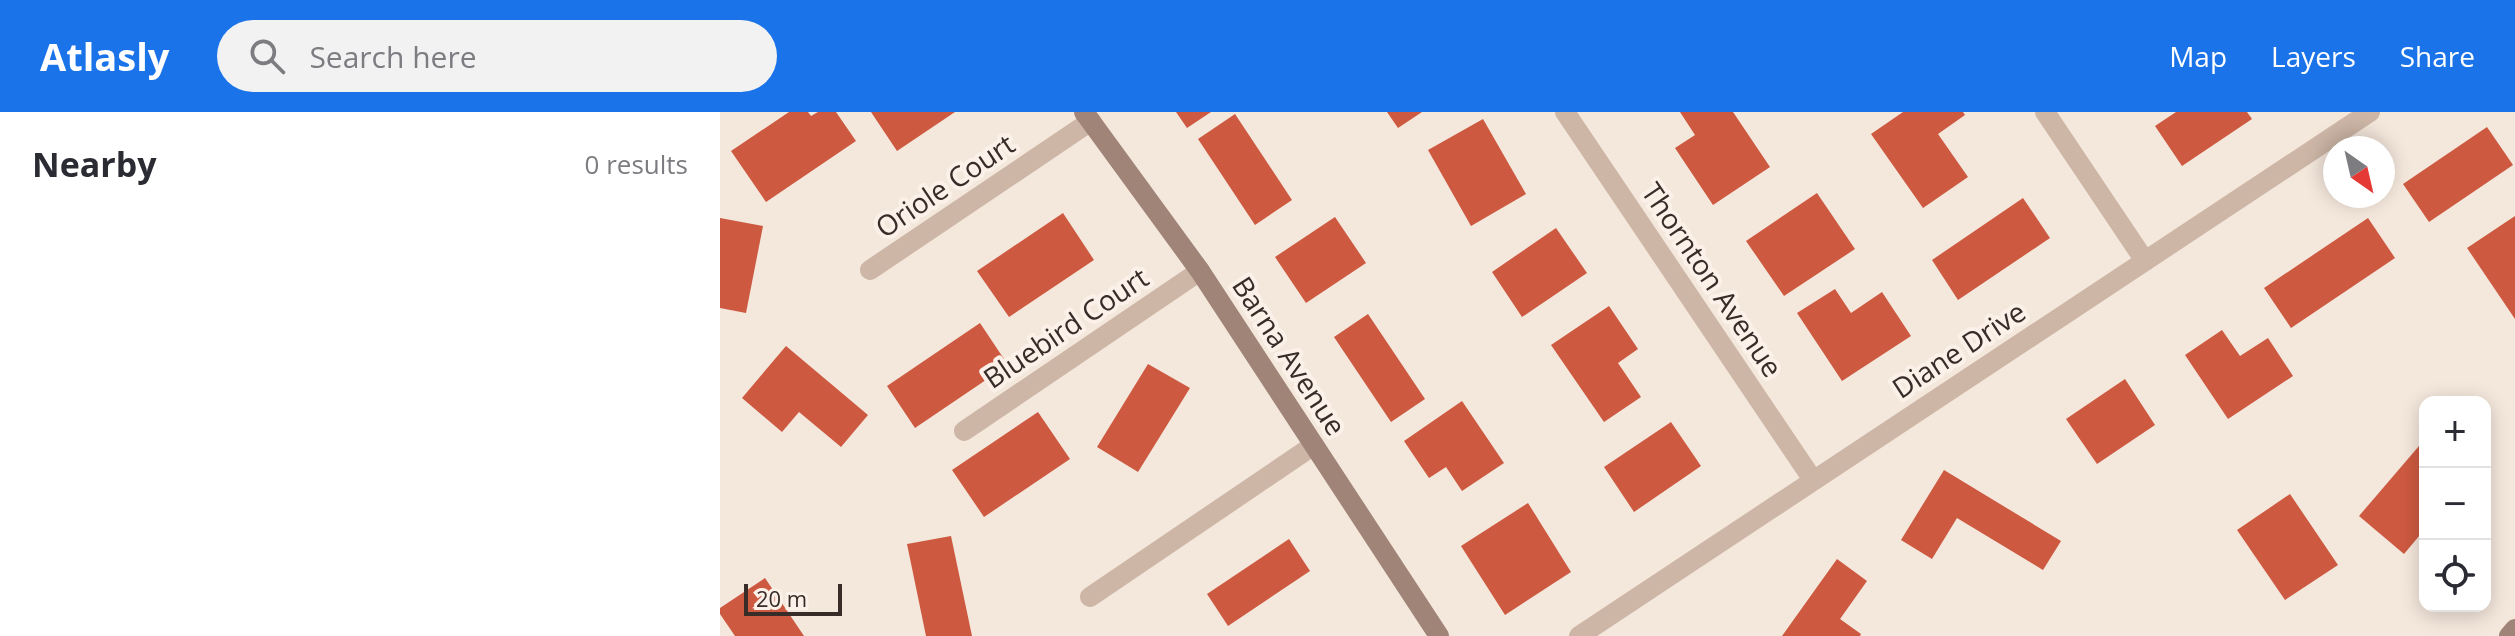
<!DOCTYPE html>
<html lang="en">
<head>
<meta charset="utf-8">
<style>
  body { margin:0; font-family:"Open Sans",sans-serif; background:#f2f2f3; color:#2b2b33 }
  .controls { position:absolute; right:24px; bottom:24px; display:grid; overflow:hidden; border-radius:16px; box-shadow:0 4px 20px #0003 }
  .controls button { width:72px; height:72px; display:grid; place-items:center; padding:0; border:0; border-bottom:2px solid #e1e1e2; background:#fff; color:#2b2b33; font:40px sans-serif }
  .compass { position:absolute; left:1603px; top:24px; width:72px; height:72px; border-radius:50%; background:#fff; box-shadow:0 4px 20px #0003; rotate:146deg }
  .scale { position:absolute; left:24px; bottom:20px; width:98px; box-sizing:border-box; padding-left:8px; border:4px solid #382c28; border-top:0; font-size:22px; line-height:28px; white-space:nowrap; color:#382c28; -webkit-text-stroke:6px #fbf1e8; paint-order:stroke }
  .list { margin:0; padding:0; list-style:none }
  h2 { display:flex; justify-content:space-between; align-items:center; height:104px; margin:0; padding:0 32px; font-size:34px }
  h2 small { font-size:26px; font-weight:400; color:#7c7c81 }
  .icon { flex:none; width:44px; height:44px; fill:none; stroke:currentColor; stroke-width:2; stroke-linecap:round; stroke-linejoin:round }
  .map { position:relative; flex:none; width:1795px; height:524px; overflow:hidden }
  header { display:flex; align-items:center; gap:48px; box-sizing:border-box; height:112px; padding:0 40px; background:#1a73e8; color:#fff }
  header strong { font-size:38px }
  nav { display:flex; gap:44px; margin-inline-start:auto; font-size:28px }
  .search { width:560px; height:72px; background:#f2f2f3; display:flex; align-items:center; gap:20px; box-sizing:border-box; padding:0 28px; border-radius:44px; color:#7c7c81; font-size:30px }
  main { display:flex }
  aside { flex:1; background:#fff }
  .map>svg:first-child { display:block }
  .building { fill:#cd5940 }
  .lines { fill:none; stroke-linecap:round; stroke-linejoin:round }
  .street { stroke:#cdb6a6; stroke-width:20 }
  .secondary { stroke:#a08478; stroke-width:20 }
  .labels { text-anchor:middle; stroke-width:8; stroke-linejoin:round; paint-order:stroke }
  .street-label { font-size:28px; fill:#382c28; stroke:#fbf1e8 }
</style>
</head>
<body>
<header>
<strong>Atlasly</strong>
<div class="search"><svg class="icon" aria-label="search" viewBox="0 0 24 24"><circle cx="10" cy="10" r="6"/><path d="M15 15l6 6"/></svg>Search here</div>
<nav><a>Map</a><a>Layers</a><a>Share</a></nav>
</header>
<main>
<aside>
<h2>Nearby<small>0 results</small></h2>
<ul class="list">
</ul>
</aside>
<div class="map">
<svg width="1795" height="524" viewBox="0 0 1795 524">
  <rect width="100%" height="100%" fill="#f4e7dc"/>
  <!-- building -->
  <g class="building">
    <path d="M69 0H88L91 4 98 0H116L136 29 46 90 11 39Z"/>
    <path d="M151 0H235L177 39Z"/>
    <path d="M456 0H491L467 16Z"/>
    <path d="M667 0H702L678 16Z"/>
    <path d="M960 0H1013L1050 55 993 93 955 36 975 23Z"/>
    <path d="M1183 0H1243L1245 3 1218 22 1248 65 1203 96 1151 22Z"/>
    <path d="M1456 0H1527L1532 7 1462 54 1435 14Z"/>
    <path d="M515 2 572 88 535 113 478 27Z"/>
    <path d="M763 7 806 82 751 114 708 38Z"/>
    <path d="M1767 15 1793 53 1709 110 1683 72Z"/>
    <path d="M1097 81 1135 137 1064 184 1026 129Z"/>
    <path d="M1303 86 1330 126 1238 188 1212 148Z"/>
    <path d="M343 101 374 148 289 205 257 159Z"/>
    <path d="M1795 104V207L1747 136Z"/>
    <path d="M615 105 646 151 586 191 555 145Z"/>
    <path d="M0 106 43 114 26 201 0 196Z"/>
    <path d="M1648 106 1675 146 1571 216 1544 176Z"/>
    <path d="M836 116 867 161 802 205 772 160Z"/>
    <path d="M1115 177 1131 201 1162 180 1191 224 1122 269 1077 201Z"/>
    <path d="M889 194 918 237 898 251 921 285 884 310 831 233Z"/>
    <path d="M648 202 705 287 671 310 614 225Z"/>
    <path d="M260 211 288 253 195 316 167 274Z"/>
    <path d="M1502 218 1520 244 1548 226 1573 264 1508 307 1465 243Z"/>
    <path d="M66 234 148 303 121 335 79 300 62 320 22 286Z"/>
    <path d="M428 252 470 276 418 360 377 335Z"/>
    <path d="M1405 267 1435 313 1377 352 1346 307Z"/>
    <path d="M742 289 784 351 742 379 726 355 709 366 684 329Z"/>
    <path d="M318 300 350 347 264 405 232 358Z"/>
    <path d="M951 310 981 354 914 400 884 355Z"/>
    <path d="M1705 327V417L1684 442 1639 404Z"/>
    <path d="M1224 358 1341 429 1323 458 1237 406 1212 447 1181 428Z"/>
    <path d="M1570 382 1618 453 1565 488 1517 418Z"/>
    <path d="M808 391 851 460 785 503 741 434Z"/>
    <path d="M231 424 252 524H206L187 432Z"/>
    <path d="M569 427 590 459 508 514 487 482Z"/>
    <path d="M1117 447 1147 469 1120 507 1141 522 1140 524H1062Z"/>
    <path d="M45 466 84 524H15L0 502V496Z"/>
  </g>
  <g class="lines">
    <!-- street -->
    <g class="street">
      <path d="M845 0 1093 368"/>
      <path d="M1325 0 1425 149"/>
      <path d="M150 158 371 9"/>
      <path d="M244 319 480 159"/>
      <path d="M370 485 594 333"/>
      <path d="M859 524 1650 0"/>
    </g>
    <!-- secondary -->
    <g class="secondary">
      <path d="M364 0 480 159 719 524"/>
      <path d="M1789 524 1795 517"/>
    </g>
  </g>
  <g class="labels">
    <!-- street labels -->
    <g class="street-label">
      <text transform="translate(225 74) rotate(-34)" y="10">Oriole Court</text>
      <text transform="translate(992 168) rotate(56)" y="10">Thornton Avenue</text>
      <text transform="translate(346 216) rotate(-34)" y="10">Bluebird Court</text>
      <text transform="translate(1239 238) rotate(-33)" y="10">Diane Drive</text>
      <text transform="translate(569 244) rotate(57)" y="10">Barna Avenue</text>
    </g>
  </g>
</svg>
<div class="controls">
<button>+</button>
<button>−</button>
<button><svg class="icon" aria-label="locate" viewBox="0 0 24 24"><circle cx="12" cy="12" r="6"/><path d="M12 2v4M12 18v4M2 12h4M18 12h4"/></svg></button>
</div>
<svg class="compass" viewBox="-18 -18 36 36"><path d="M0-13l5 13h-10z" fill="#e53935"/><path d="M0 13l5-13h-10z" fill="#7c7c81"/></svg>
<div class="scale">20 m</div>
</div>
</main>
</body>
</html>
